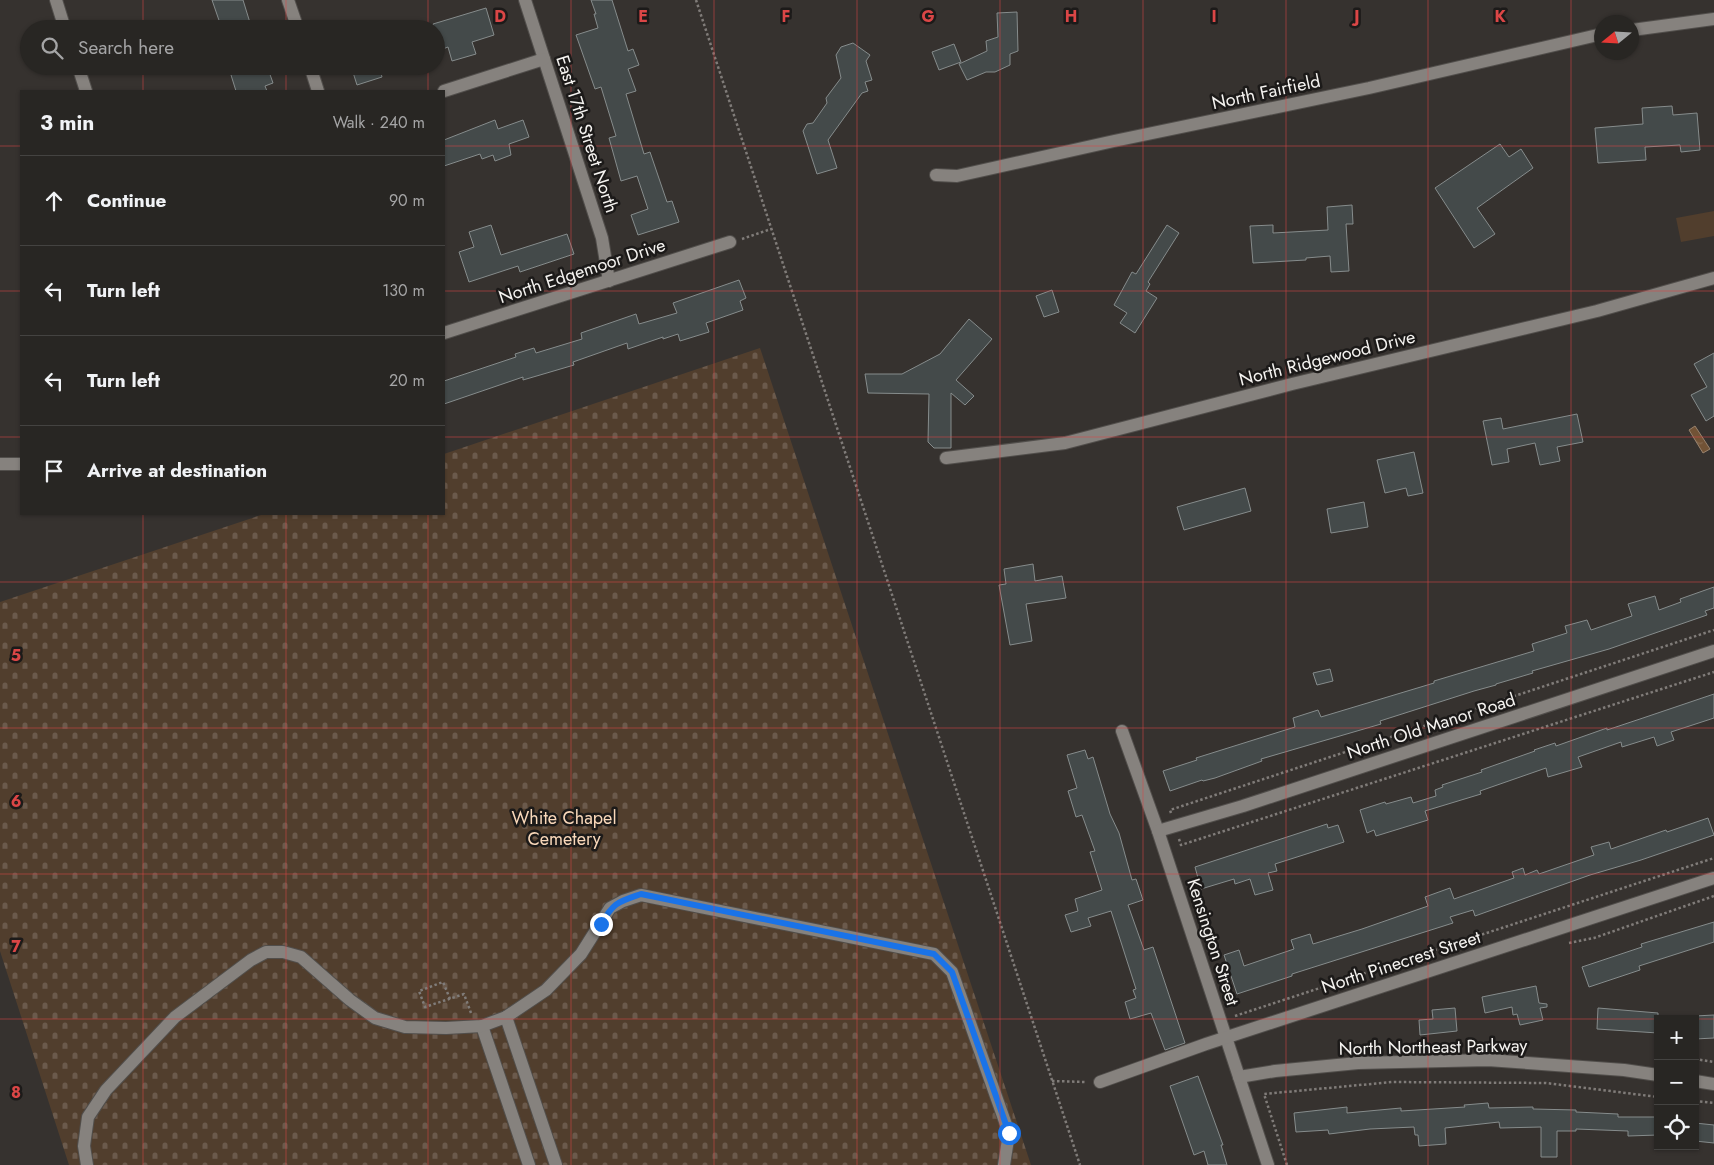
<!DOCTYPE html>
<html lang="en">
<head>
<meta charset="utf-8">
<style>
  body { margin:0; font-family:Jost,sans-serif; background:#302e2b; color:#f1f3f6 }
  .controls { position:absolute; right:15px; bottom:15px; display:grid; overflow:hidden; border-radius:0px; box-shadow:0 1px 4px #0004 }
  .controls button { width:45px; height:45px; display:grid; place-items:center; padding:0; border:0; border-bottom:1px solid #444341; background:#282623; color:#f1f3f6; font:25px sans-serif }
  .compass { position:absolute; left:1594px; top:15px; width:45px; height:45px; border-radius:50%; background:#282623; box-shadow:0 1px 4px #0004; rotate:252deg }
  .stop { position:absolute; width:15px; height:15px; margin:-11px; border:4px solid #1a73e8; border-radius:50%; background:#fff }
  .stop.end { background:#1a73e8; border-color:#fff; box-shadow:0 1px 5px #0008 }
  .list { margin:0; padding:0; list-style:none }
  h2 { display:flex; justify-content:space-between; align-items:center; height:65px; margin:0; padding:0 20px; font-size:21px }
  h2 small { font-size:16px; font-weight:400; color:#a5a5a6 }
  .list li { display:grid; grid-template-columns:32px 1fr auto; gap:15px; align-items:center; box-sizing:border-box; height:90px; padding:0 20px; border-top:1px solid #444341 }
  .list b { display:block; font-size:19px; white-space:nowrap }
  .list em { font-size:16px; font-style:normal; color:#a5a5a6 }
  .icon { flex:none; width:28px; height:28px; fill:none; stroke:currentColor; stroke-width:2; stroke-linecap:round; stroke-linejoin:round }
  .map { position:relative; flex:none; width:1714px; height:1165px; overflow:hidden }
  .search { position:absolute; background:#282623; box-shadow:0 1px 4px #0004; left:20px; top:20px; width:425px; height:55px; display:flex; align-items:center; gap:12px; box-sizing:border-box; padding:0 18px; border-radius:28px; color:#a5a5a6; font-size:19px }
  .panel { position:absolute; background:#282623; box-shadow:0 1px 4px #0004; left:20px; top:90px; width:425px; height:425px; border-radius:0px }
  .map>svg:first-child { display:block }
  .cemetery { fill:url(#cemetery-stones) }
  .pitch { fill:#513e2d }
  .water { fill:url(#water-ripples); stroke:#99836e }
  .building { fill:#444a4a; stroke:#868c8c }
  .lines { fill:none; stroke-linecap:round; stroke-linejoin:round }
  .minor-casing { stroke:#514e4b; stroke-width:14 }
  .path { stroke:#807c79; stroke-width:2.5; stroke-dasharray:2.5 2.5; stroke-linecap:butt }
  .minor { stroke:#86827e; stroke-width:12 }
  .route { stroke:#1a73e8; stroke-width:6 }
  .grid { fill:none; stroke:#db4646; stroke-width:1; stroke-opacity:0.55 }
  .labels { text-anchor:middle; stroke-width:5; stroke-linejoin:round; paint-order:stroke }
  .street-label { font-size:18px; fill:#f5f3f0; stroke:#1c1a19 }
  .park-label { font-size:18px; fill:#f9d8ba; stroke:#1c1a19 }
  .grid-label { font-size:16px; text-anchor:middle; font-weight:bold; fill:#db4646; stroke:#1c1a19; stroke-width:5; stroke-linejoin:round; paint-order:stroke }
</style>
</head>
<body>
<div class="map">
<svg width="1714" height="1165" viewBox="0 0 1714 1165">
  <defs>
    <pattern id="cemetery-stones" width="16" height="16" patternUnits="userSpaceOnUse" patternTransform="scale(1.25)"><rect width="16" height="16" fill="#513e2d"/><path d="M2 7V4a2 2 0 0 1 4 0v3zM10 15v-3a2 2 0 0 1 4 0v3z" fill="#6b5a4c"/></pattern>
    <pattern id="water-ripples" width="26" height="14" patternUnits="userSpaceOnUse" patternTransform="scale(1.25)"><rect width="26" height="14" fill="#725336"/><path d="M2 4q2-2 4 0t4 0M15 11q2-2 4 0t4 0" fill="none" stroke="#876c53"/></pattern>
  </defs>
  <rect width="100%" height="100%" fill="#36322f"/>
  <!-- cemetery -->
  <path class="cemetery" d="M760 348 1031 1165H69L0 951V602L264 514H444V454Z"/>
  <!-- pitch -->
  <path class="pitch" d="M1714 211V236L1681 242 1676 218Z"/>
  <!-- water -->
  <path class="water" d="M1695 426 1710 449 1703 453 1689 430Z"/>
  <!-- building -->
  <g class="building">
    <path d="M212 0H243L251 26 240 29H222Z"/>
    <path d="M591 0H612L628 51 633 49 639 65 628 69 636 91 626 94 644 154 650 152 667 202 672 201 679 222 638 235 631 215 648 209 637 176 621 181 609 138 616 136 601 87 595 89 576 35 598 28 594 14H596Z"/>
    <path d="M486 8 494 35 472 42 476 54 452 61 448 47 440 50 436 35V29H434L433 24Z"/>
    <path d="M1017 12 1018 51 1010 54V65L995 72H986L967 80 959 64 987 51 986 41 998 37 997 13Z"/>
    <path d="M853 43 870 55 866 61 872 80 865 82 868 91 862 93 828 140 837 168 817 174 803 131 807 124 813 123 827 103 826 98 841 78 836 55 841 47Z"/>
    <path d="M954 44 961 62 939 70 932 52Z"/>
    <path d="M256 66H267L273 83 265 86 267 91H236L231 75Z"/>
    <path d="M351 66H379L382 77 357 85Z"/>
    <path d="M1672 106 1673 115 1697 113 1700 150 1681 152 1680 145 1645 147 1646 160 1598 163 1595 128 1643 124 1642 108Z"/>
    <path d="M495 120 498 129 523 120 529 137 509 144 511 155 495 161 493 155 482 159 480 154 444 166V140Z"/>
    <path d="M1500 144 1509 157 1521 149 1533 168 1477 208 1495 234 1474 248 1435 188Z"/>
    <path d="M1352 205 1353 224H1346L1349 271 1331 272 1330 256 1306 258V260L1253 263 1250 226 1273 225V233L1328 230 1327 207Z"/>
    <path d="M491 225 501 255 567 234 574 254 520 272 518 266 469 282 459 252 474 247 469 232Z"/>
    <path d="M1167 225 1179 233 1148 282 1150 284 1146 291 1157 298 1135 333 1120 323 1127 313 1114 305 1132 272 1136 274Z"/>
    <path d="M739 280 746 298 740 301 743 310 706 323 709 332 680 341 678 334 663 339V337L628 349 627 343 573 362 574 365 523 380V377L444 404V381L516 357 515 354 534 348 536 353 582 339 581 333 636 314 639 324 677 313 673 303Z"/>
    <path d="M1052 290 1059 312 1044 317 1036 296Z"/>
    <path d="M969 319 992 339 956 380 974 396 965 405 951 393V448H934L928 442 929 394 868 393 865 374H902L940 354Z"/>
    <path d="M1714 353V416L1706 421 1691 395 1707 387 1694 364Z"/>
    <path d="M1577 414 1583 442 1557 447 1560 461 1540 465 1535 443 1507 449 1509 462 1492 465 1483 421 1501 418 1503 429Z"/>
    <path d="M1414 452 1423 493 1408 496 1406 488 1385 493 1377 460Z"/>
    <path d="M1245 488 1251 511 1184 530 1177 507Z"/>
    <path d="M1364 502 1368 527 1331 533 1327 509Z"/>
    <path d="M1033 564 1035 581 1062 576 1066 598 1026 604 1032 641 1010 645 999 585 1006 584 1004 569Z"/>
    <path d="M1714 587V608L1705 611 1707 615 1609 649 1532 671 1533 673 1496 684V685L1474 691 1380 721 1381 724 1261 759 1262 761 1215 778 1203 781 1202 780 1170 791 1163 771 1197 760 1196 758 1295 727 1293 718 1318 710 1321 717 1434 683V681L1534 651 1532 644 1567 633 1565 626 1587 620 1591 630 1632 616 1628 604 1655 596 1659 610 1681 602 1680 599Z"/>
    <path d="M1330 669 1333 681 1317 685 1313 673Z"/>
    <path d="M1714 694V718L1671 732 1674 740 1657 746 1654 737 1622 747 1621 742 1578 757 1582 767 1548 777 1546 768 1480 791 1481 794 1425 811 1428 820 1376 836 1374 830 1367 833 1360 810 1385 802 1386 804 1411 797 1413 803 1436 796 1435 790 1443 787 1442 785 1482 772 1481 770 1535 751 1534 750 1555 743 1556 746 1607 728V730L1640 719Z"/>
    <path d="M1085 750 1088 759 1093 757 1110 814 1119 833 1132 880 1136 879 1143 900 1128 905 1144 950 1153 947 1185 1043 1165 1050 1151 1013 1130 1019 1125 1002 1136 998 1133 990 1136 989 1111 911 1088 918 1091 926 1071 932 1065 915 1078 911 1075 899 1102 890 1090 852 1095 851 1082 815 1076 817 1068 791 1077 788 1067 755Z"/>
    <path d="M1708 818 1714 835 1641 860 1590 875 1475 916 1473 910 1450 917 1453 923 1292 974V976L1237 994 1224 955 1239 950 1244 966 1294 949 1291 940 1310 934 1313 944 1362 929 1428 906 1425 897 1450 888 1454 899 1514 878 1512 872 1523 868 1525 875 1537 870 1539 874 1594 855 1591 847 1609 842 1611 849 1666 830 1667 832Z"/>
    <path d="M1327 824 1328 828 1338 825 1344 842 1275 864 1277 871 1268 873 1273 890 1255 895 1250 879 1235 884 1234 879 1201 889 1195 867Z"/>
    <path d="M1714 922V942L1639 966 1640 970 1589 987 1582 967 1642 947 1641 944Z"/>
    <path d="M1536 986 1539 1003 1547 1004V1007L1540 1008 1543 1020 1520 1025 1517 1014 1513 1015 1512 1007 1485 1013 1482 997Z"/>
    <path d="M1455 1008 1457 1031 1420 1035 1419 1020 1433 1019 1432 1010Z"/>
    <path d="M1598 1008 1658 1013V1033L1597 1029Z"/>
    <path d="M1714 1015V1038L1695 1039V1016Z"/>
    <path d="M1198 1076 1223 1145H1221L1227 1165H1208L1204 1151 1194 1155 1170 1086Z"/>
    <path d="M1488 1103 1489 1108 1533 1107V1109L1576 1110V1112L1618 1114V1117H1657L1658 1135 1628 1136V1131L1576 1129V1131H1557V1157H1541V1127L1500 1128 1499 1122 1445 1128 1446 1144 1419 1146 1418 1135H1415L1414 1127 1370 1129 1329 1134 1328 1130 1296 1132 1294 1113 1347 1107V1113L1401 1108V1111L1465 1107 1464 1105Z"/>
    <path d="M1695 1123 1714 1125V1143L1695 1141Z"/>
  </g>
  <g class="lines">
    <defs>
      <g id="minor">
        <path d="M56 0 65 29"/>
        <path d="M288 0 298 29"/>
        <path d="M525 0 602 238 609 281"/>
        <path d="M1632 30 1714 19"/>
        <path d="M78 66 86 91"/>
        <path d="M310 66 318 91"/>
        <path d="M444 91 544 59"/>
        <path d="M936 175 957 176 1114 141 1369 88 1602 34"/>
        <path d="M444 333 730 242"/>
        <path d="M946 458 1065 443 1292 384 1597 311 1714 278"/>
        <path d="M0 464H21"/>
        <path d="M1122 731 1158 831 1268 1165"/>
        <path d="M1158 831 1243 806 1714 651"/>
        <path d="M506 1017 556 1165"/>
        <path d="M482 1026 529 1165"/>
        <path d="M1239 1077 1275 1071 1358 1063 1488 1060 1624 1070 1658 1075"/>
        <path d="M1695 1081 1714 1084"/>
        <path d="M1100 1082 1206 1044 1714 878"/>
        <path d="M87 1165 84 1146 88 1117 106 1090 175 1017 251 960 266 952H283L301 957 350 1000 375 1018 405 1027 446 1028 482 1026 506 1017 546 990 581 954 610 908 623 901 641 895 934 954 952 972 1009 1133 1004 1165"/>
      </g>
    </defs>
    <!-- minor casing -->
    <use href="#minor" class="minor-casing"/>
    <!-- path -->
    <g class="path">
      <path d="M696 0 1080 1165"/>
      <path d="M742 239 771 229"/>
      <path d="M1171 813 1170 810 1714 630"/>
      <path d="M1179 839 1181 845 1714 672"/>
      <path d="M1569 943 1594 938 1714 896"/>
      <path d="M450 999 443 982 419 991 425 1007 464 994 471 1013"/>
      <path d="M1235 1016 1714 858"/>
      <path d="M1654 1053H1658"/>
      <path d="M1695 1059 1714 1062"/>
      <path d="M1052 1081 1086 1082"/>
      <path d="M1695 1101 1714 1103"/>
      <path d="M1287 1165 1264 1094 1392 1082 1546 1083 1658 1097"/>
    </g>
    <!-- minor -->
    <use href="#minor" class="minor"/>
  </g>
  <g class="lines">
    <!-- route -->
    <path class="route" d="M601 924C614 902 618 902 641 894L934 954 952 972 1009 1133"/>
  </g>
  <!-- grid -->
  <path class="grid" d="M143 0V29M286 0V29M428 0V29M571 0V1165M714 0V1165M857 0V1165M1000 0V1165M1143 0V1165M1286 0V1165M1428 0V1165M1571 0V1165M143 66V91M286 66V91M428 66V91M0 146H21M444 146H1714M0 291H21M444 291H1714M0 437H21M444 437H1714M143 514V1165M286 514V1165M428 514V1165M0 582H1714M0 728H1714M0 874H1714M0 1019H1658M1695 1019H1714"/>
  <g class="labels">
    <!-- street labels -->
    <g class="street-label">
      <text transform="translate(1266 92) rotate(-12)" y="6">North Fairfield</text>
      <text transform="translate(587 134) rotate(72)" y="6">East 17th Street North</text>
      <text transform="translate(582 271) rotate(-18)" y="6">North Edgemoor Drive</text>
      <text transform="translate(1327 358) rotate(-14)" y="6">North Ridgewood Drive</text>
      <text transform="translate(1431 726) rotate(-18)" y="6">North Old Manor Road</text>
      <text transform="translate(1213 942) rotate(72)" y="6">Kensington Street</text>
      <text transform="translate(1401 962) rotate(-18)" y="6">North Pinecrest Street</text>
      <text transform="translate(1433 1047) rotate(-1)" y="6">North Northeast Parkway</text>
    </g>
    <!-- park labels -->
    <g class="park-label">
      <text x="564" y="824">White Chapel<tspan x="564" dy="21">Cemetery</tspan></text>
    </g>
  </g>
  <g class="grid-label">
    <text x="500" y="22">D</text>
    <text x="643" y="22">E</text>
    <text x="786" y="22">F</text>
    <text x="928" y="22">G</text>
    <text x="1071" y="22">H</text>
    <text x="1214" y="22">I</text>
    <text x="1357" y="22">J</text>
    <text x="1500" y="22">K</text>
    <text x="16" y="661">5</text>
    <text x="16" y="807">6</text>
    <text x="16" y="952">7</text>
    <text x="16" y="1098">8</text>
  </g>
</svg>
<div class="controls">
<button>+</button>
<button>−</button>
<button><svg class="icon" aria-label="locate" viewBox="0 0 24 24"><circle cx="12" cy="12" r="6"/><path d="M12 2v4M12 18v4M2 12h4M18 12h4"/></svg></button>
</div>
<svg class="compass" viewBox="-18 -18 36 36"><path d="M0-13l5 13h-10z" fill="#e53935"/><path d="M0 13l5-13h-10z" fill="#a5a5a6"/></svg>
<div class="stop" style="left:1009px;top:1133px"></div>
<div class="stop end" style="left:601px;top:924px"></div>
<div class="search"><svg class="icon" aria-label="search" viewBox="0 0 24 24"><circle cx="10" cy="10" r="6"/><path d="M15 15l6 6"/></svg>Search here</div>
<section class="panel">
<h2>3 min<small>Walk · 240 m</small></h2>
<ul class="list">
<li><svg class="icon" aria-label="ahead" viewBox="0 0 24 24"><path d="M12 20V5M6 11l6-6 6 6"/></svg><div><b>Continue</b></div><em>90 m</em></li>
<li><svg class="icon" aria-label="left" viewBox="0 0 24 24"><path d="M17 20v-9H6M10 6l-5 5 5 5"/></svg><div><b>Turn left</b></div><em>130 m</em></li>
<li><svg class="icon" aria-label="left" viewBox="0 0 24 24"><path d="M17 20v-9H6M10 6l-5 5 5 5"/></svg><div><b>Turn left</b></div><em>20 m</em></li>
<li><svg class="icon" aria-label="arrive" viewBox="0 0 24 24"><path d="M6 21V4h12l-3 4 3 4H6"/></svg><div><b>Arrive at destination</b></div></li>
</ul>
</section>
</div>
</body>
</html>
